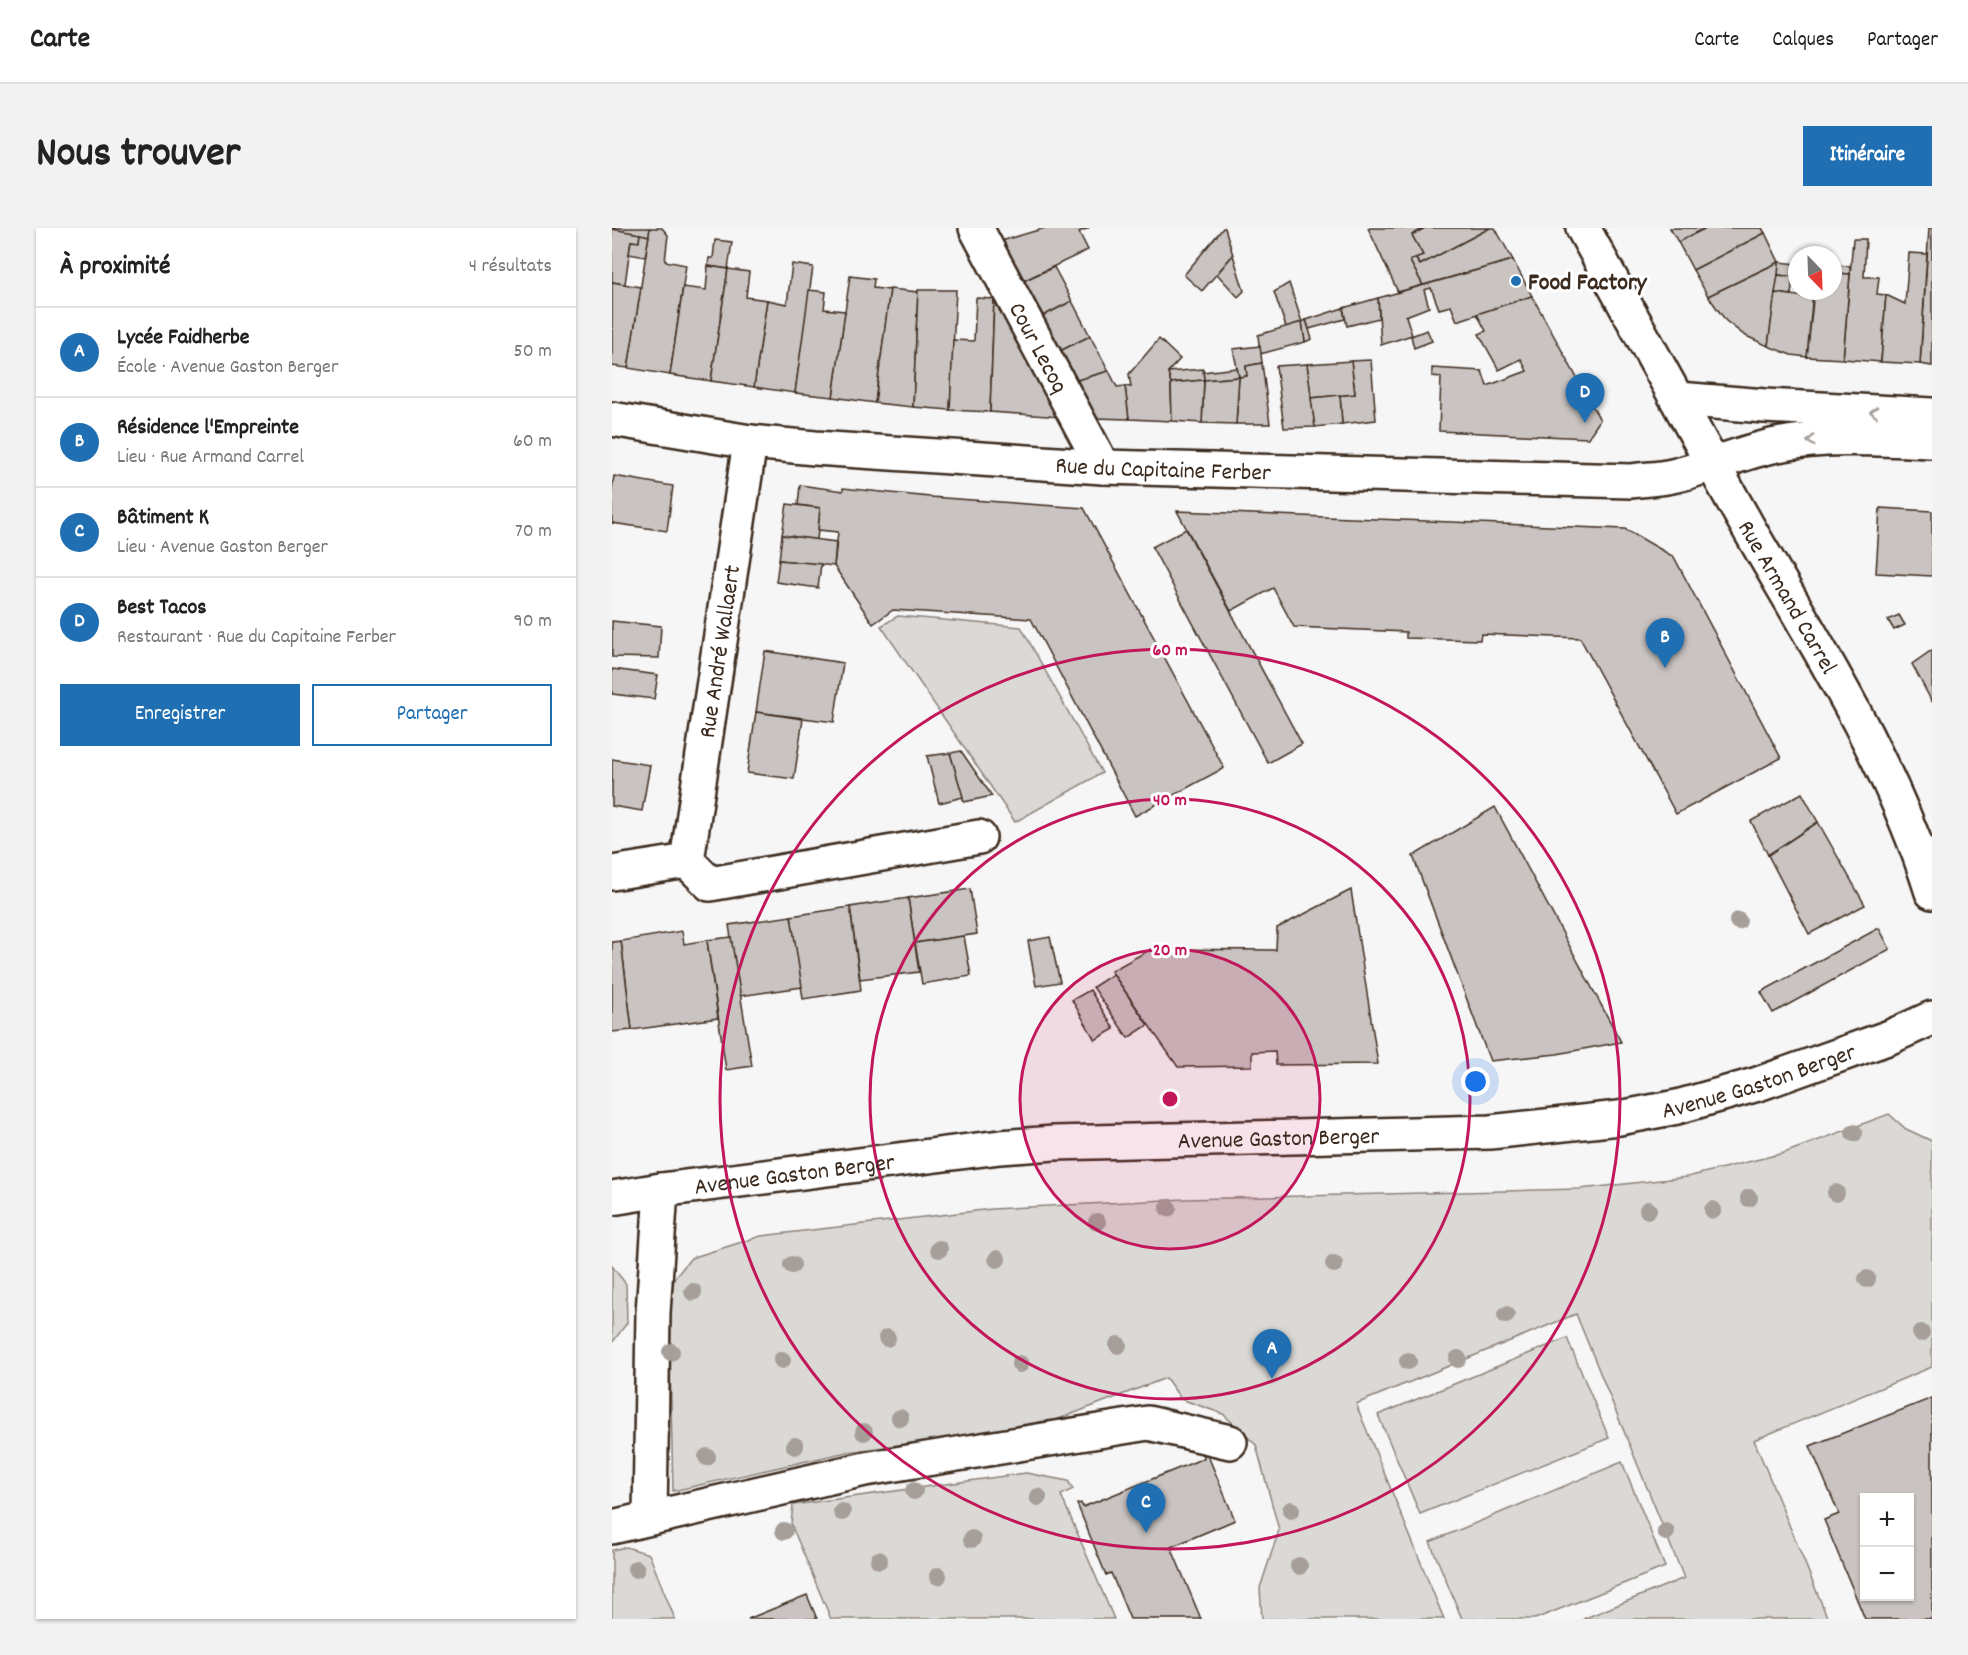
<!DOCTYPE html>
<html lang="fr">
<head>
<meta charset="utf-8">
<style>
  body { margin:0; font-family:Dekko,sans-serif; background:#f2f2f2; color:#222 }
  .controls { position:absolute; right:18px; bottom:18px; display:grid; overflow:hidden; border-radius:0px; box-shadow:0 2px 4px #0004 }
  .controls button { width:54px; height:54px; display:grid; place-items:center; padding:0; border:0; border-bottom:2px solid #e0e0e0; background:#fff; color:#222; font:30px sans-serif }
  .compass { position:absolute; left:1176px; top:18px; width:54px; height:54px; border-radius:50%; background:#fff; box-shadow:0 2px 4px #0004; rotate:157deg }
  .you { position:absolute; left:864px; top:854px; width:21px; height:21px; margin:-15px; border:4px solid #fff; border-radius:50%; background:#1a73e8; box-shadow:0 0 0 9px #1a73e833 }
  .badge { display:grid; place-items:center; width:39px; height:39px; border-radius:50%; background:#1f6fb2; color:#fff; font-size:20px; font-weight:700 }
  .pin { position:absolute; translate:-50% -50px; filter:drop-shadow(0 2px 3px #0008) }
  .pin::after { content:''; position:absolute; top:32px; width:21px; height:18px; background:inherit; clip-path:polygon(0 0,100% 0,50% 100%) }
  .list { margin:0; padding:0; list-style:none }
  h2 { display:flex; justify-content:space-between; align-items:center; height:78px; margin:0; padding:0 24px; font-size:26px }
  h2 small { font-size:20px; font-weight:400; color:#767676 }
  .list li { display:grid; grid-template-columns:39px 1fr auto; gap:18px; align-items:center; box-sizing:border-box; height:90px; padding:0 24px; border-top:2px solid #e0e0e0 }
  .list b { display:block; font-size:22px; white-space:nowrap }
  .list p { margin:0; font-size:20px; white-space:nowrap; color:#767676 }
  .list em { font-size:20px; font-style:normal; color:#767676 }
  .actions { display:flex; gap:12px; padding:18px 24px }
  .actions a { flex:1; padding:14px 0; border:2px solid #1f6fb2; border-radius:0px; text-align:center; font-size:21px; color:#1f6fb2 }
  .actions .main { background:#1f6fb2; color:#fff }
  .map { position:relative; flex:none; width:1320px; height:1391px; overflow:hidden; border-radius:0px }
  header { display:flex; align-items:center; gap:36px; box-sizing:border-box; height:84px; padding:0 30px; background:#fff; border-bottom:2px solid #e0e0e0 }
  header strong { font-size:28px }
  nav { display:flex; gap:33px; margin-inline-start:auto; font-size:21px }
  .intro { display:flex; align-items:center; justify-content:space-between; box-sizing:border-box; height:144px; padding:0 36px }
  h1 { margin:0; font-size:42px }
  .button { padding:15px 27px; border-radius:0px; background:#1f6fb2; color:#fff; font-size:21px; font-weight:700 }
  main { display:flex; gap:36px; padding:0 36px }
  aside { flex:1; background:#fff; border-radius:0px; box-shadow:0 2px 4px #0004 }
  .map>svg:first-child { display:block }
  .green { fill:#dbd9d6; stroke:#8b827a; stroke-width:1.5 }
  .building { fill:#c9c3c1; stroke:#3b2a1e; stroke-width:1.5; fill-rule:evenodd }
  .lines { fill:none; stroke-linecap:round; stroke-linejoin:round }
  .minor-casing { stroke:#3b2a1e; stroke-width:38 }
  .major-casing { stroke:#3b2a1e; stroke-width:38 }
  .minor { stroke:#fff; stroke-width:33 }
  .major { stroke:#fff; stroke-width:33 }
  .tree { fill:#a69e98 }
  .oneway { stroke:#a79f9a }
  .ring { fill:none; stroke:#c2185b; stroke-width:3 }
  .poi-dot { fill:#1f6fb2; stroke:#fff; stroke-width:2 }
  .labels { text-anchor:middle; stroke-width:6; stroke-linejoin:round; paint-order:stroke }
  .poi-label { font-size:24px; font-weight:bold; fill:#3b2a1e; stroke:#fff; text-anchor:start }
  .street-label { font-size:24px; fill:#3b2a1e; stroke:#fff }
  .centre { fill:#c2185b; stroke:#fff; stroke-width:3 }
  .ring-label { font-size:18px; text-anchor:middle; font-weight:bold; fill:#c2185b; stroke:#fff; stroke-width:6; stroke-linejoin:round; paint-order:stroke }
</style>
</head>
<body>
<header>
<strong>Carte</strong>
<nav><a>Carte</a><a>Calques</a><a>Partager</a></nav>
</header>
<div class="intro"><h1>Nous trouver</h1><a class="button">Itinéraire</a></div>
<main>
<aside>
<h2>À proximité<small>4 résultats</small></h2>
<ul class="list">
<li><span class="badge">A</span><div><b>Lycée Faidherbe</b><p>École · Avenue Gaston Berger</p></div><em>50 m</em></li>
<li><span class="badge">B</span><div><b>Résidence l'Empreinte</b><p>Lieu · Rue Armand Carrel</p></div><em>60 m</em></li>
<li><span class="badge">C</span><div><b>Bâtiment K</b><p>Lieu · Avenue Gaston Berger</p></div><em>70 m</em></li>
<li><span class="badge">D</span><div><b>Best Tacos</b><p>Restaurant · Rue du Capitaine Ferber</p></div><em>90 m</em></li>
</ul>
<div class="actions"><a class="main">Enregistrer</a><a>Partager</a></div>
</aside>
<div class="map">
<svg width="1320" height="1391" viewBox="0 0 1320 1391">
  <rect width="100%" height="100%" fill="#f7f6f6"/>
  <filter id="ink" filterUnits="userSpaceOnUse"><feTurbulence type="fractalNoise" baseFrequency=".0167" numOctaves="2"/><feDisplacementMap in="SourceGraphic" scale="12" xChannelSelector="R" yChannelSelector="G"/><feConvolveMatrix kernelMatrix="1 2 1 2 8 2 1 2 1" color-interpolation-filters="sRGB"/></filter>
  <g filter="url(#ink)">
    <!-- green -->
    <g class="green">
      <path d="M286 388 409 399 490 545 403 594 269 398Z"/>
      <path d="M1277 886 1294 901 1320 913V1139L1142 1212 1216 1391H971L1072 1350 964 1086 744 1176 832 1391H650L648 1360 667 1302 644 1217 611 1186 569 1171 554 1150 426 1199 235 1224 61 1263 57 1087 62 1051 79 1030 149 1008 380 981 574 971 968 961 1075 949 1172 925Z"/>
      <path d="M0 1038 14 1056 15 1095 0 1115Z"/>
      <path d="M955 1110 997 1210 808 1286 766 1187Z"/>
      <path d="M1010 1234 1053 1339 923 1391H850L818 1314Z"/>
      <path d="M414 1245 456 1253 461 1261 449 1267 502 1391H219L179 1296 181 1277Z"/>
      <path d="M14 1319 37 1326 63 1391H0V1322Z"/>
    </g>
    <!-- building -->
    <g class="building">
      <path d="M0 0H38L37 8 0 1Z"/>
      <path d="M38 0H50L56 7 53 33 74 37 58 147 16 140Z"/>
      <path d="M433 0H477L467 4 476 22 409 54 386 14Z"/>
      <path d="M611 0H613L621 27 590 63 572 47Z"/>
      <path d="M756 0H813L800 7 811 27 798 33 811 57 786 64Z"/>
      <path d="M813 0H878L808 37 803 30 811 27 800 7Z"/>
      <path d="M878 0H883L901 32 811 57 798 33 803 30 808 37Z"/>
      <path d="M1058 0H1094L1066 14Z"/>
      <path d="M1094 0H1150L1153 5 1081 42 1066 14Z"/>
      <path d="M1317 0H1320V138L1308 136Z"/>
      <path d="M0 1 28 6 27 14 19 13 13 56 0 54Z"/>
      <path d="M1153 5 1167 34 1096 68 1081 42Z"/>
      <path d="M28 6 37 8 33 29 17 26 19 13 27 14Z"/>
      <path d="M1241 11H1254L1252 49H1267L1265 66 1274 67 1269 134 1231 131Z"/>
      <path d="M103 12 120 14 116 41 96 38 97 30H101Z"/>
      <path d="M1297 25 1315 26 1308 136 1269 134 1274 67 1293 76Z"/>
      <path d="M621 27 632 63 626 69 605 46Z"/>
      <path d="M901 32 920 68 845 93 839 78 827 81 819 60 812 62 817 79 794 88 800 107 769 117 766 70Z"/>
      <path d="M1167 34 1185 36 1184 49 1166 47Z"/>
      <path d="M1167 34 1166 47 1156 118 1132 107 1114 93 1096 68Z"/>
      <path d="M180 36 201 39 183 165 142 159 155 72 175 76Z"/>
      <path d="M1221 37 1238 38V46L1221 45Z"/>
      <path d="M96 38 116 41 99 153 58 147 71 59 94 62Z"/>
      <path d="M442 39 460 73 427 90 409 54Z"/>
      <path d="M116 41 137 44 134 69 155 72 142 159 99 153Z"/>
      <path d="M1221 45 1238 46 1231 131 1195 129 1202 63H1221Z"/>
      <path d="M1166 47 1181 49 1179 67 1163 65Z"/>
      <path d="M238 48 262 51 261 60 278 62 263 175 221 169Z"/>
      <path d="M0 54 29 59 16 140 0 138Z"/>
      <path d="M677 55 690 94 674 99 662 64Z"/>
      <path d="M278 61 306 64 301 179 263 175Z"/>
      <path d="M197 62 214 64 212 81 233 83 221 169 183 165Z"/>
      <path d="M306 62H344L338 182 301 179Z"/>
      <path d="M1194 63 1201 64 1195 129 1179 127 1156 118 1163 65 1193 69Z"/>
      <path d="M920 68 988 192 976 210 827 203 829 149 820 148V140L870 143 875 158 915 143 909 131 887 142 867 106 874 103 865 86Z"/>
      <path d="M364 70 382 71 378 184 338 182 341 112 362 113Z"/>
      <path d="M766 70 767 90 735 98 731 80Z"/>
      <path d="M382 71 448 189 378 184Z"/>
      <path d="M460 73 478 108 446 124 427 90Z"/>
      <path d="M731 80 733 91 697 101 694 92Z"/>
      <path d="M694 92 700 111 693 114 690 94Z"/>
      <path d="M690 94 693 114 648 126 646 107Z"/>
      <path d="M815 102 820 113 802 120 799 108Z"/>
      <path d="M478 108 497 143 462 153 446 124Z"/>
      <path d="M547 111 568 131 556 144 559 155 560 193 517 191 513 158 519 159 517 146Z"/>
      <path d="M648 118 650 135 634 138 635 148 627 149 621 121Z"/>
      <path d="M759 132 764 192 730 196 728 167 743 166 739 133Z"/>
      <path d="M739 133 743 166 699 170 695 136Z"/>
      <path d="M650 135 658 196H624L627 149 635 148 634 138Z"/>
      <path d="M695 136 703 199 672 200 664 138Z"/>
      <path d="M625 140 627 149 592 152 591 144Z"/>
      <path d="M591 141 592 152 559 155 556 144Z"/>
      <path d="M497 143 505 159 513 158 517 191 481 190 462 153Z"/>
      <path d="M627 149 624 196 590 195 592 152Z"/>
      <path d="M592 152 590 195 560 193 559 155Z"/>
      <path d="M728 167 730 196 703 199 699 170Z"/>
      <path d="M2 248 61 258 55 303 0 295V261Z"/>
      <path d="M188 257 231 263V260L318 269 472 280 612 540 523 588 419 391 281 382 261 396 222 338 226 304 206 302 208 280 186 277Z"/>
      <path d="M175 276 208 280 205 312 170 307Z"/>
      <path d="M1268 280 1320 283V348L1264 345Z"/>
      <path d="M565 283 1013 301 1062 329 1169 530 1064 586 968 410 869 406 868 412 794 410V404L682 399 661 360 619 383Z"/>
      <path d="M574 301 690 516 656 535 540 319Z"/>
      <path d="M170 307 224 314 222 338 167 332Z"/>
      <path d="M167 332 209 336 206 360 164 354Z"/>
      <path d="M1287 387 1293 397 1282 402 1276 392Z"/>
      <path d="M0 393 49 398 47 430 0 429Z"/>
      <path d="M1320 422V474L1300 436Z"/>
      <path d="M153 423 231 435 222 494 144 484Z"/>
      <path d="M0 441 46 447 42 471 0 466Z"/>
      <path d="M144 484 191 491 182 551 135 545Z"/>
      <path d="M349 523 380 568 352 574 338 525Z"/>
      <path d="M338 525 351 569 327 575 315 528Z"/>
      <path d="M0 531 38 537 30 583 0 578Z"/>
      <path d="M1190 565 1206 594 1156 627 1139 593Z"/>
      <path d="M883 579 1009 814 945 826 878 833 801 628Z"/>
      <path d="M1206 594 1253 677 1197 706 1156 627Z"/>
      <path d="M358 661 365 706 303 715 296 670Z"/>
      <path d="M739 662 766 836 664 837 663 823 640 824V838L566 839 499 743 539 721 664 722 665 700Z"/>
      <path d="M296 670 307 744 248 751 238 679Z"/>
      <path d="M238 679 249 762 191 771 179 688Z"/>
      <path d="M179 688 190 759 128 768 117 697Z"/>
      <path d="M1267 700 1278 721 1161 785 1149 764Z"/>
      <path d="M70 703 72 716 95 712 106 790 20 802 9 713Z"/>
      <path d="M352 708 359 748 310 756 303 715Z"/>
      <path d="M119 709 140 838 114 842 95 712Z"/>
      <path d="M438 709 448 754 424 758 416 713Z"/>
      <path d="M9 713 20 802 0 804V714Z"/>
      <path d="M501 746 536 797 516 810 481 759Z"/>
      <path d="M478 762 502 801 483 812 460 772Z"/>
      <path d="M1320 1170V1391H1253L1212 1292 1227 1286 1198 1218ZM1252 1270H1298V1368H1252Z"/>
      <path d="M594 1223 623 1292 559 1319 589 1391H518L499 1345 494 1347 465 1276 469 1275 471 1279 592 1230 591 1224Z"/>
      <path d="M195 1367 205 1391H136Z"/>
    </g>
    <g class="lines">
      <defs>
        <g id="minor">
          <path id="s1" d="M364 0 491 239"/>
          <path d="M1066 171 1153 178 1320 187"/>
          <path id="s2" d="M0 191 138 214 203 220 491 239 1019 253C1033 251 1047 251 1060 248 1096 240 1129 224 1165 217 1216 207 1269 211 1320 213"/>
          <path d="M75 633 98 656 367 609"/>
          <path id="s3" d="M0 645 75 633 138 214"/>
          <path id="s4" d="M0 970 49 962 388 919 442 915 878 904 1007 890 1065 879 1146 856 1278 809 1320 790"/>
          <path d="M38 1289 41 1085 49 962"/>
          <path d="M0 1299 253 1241 536 1195 618 1214"/>
        </g>
        <g id="major">
          <path id="s5" d="M971 0C1026 100 1080 200 1136 299 1204 417 1279 533 1320 664"/>
        </g>
      </defs>
      <!-- minor casing -->
      <use href="#minor" class="minor-casing"/>
      <!-- major casing -->
      <use href="#major" class="major-casing"/>
      <!-- minor -->
      <use href="#minor" class="minor"/>
      <!-- major -->
      <use href="#major" class="major"/>
    </g>
    <!-- trees -->
    <g class="tree">
      <circle cx="1126" cy="693" r="9"/>
      <circle cx="1242" cy="905" r="9"/>
      <circle cx="1224" cy="965" r="9"/>
      <circle cx="1137" cy="970" r="9"/>
      <circle cx="556" cy="980" r="9"/>
      <circle cx="1036" cy="982" r="9"/>
      <circle cx="1101" cy="982" r="9"/>
      <circle cx="485" cy="994" r="9"/>
      <circle cx="327" cy="1021" r="9"/>
      <circle cx="385" cy="1031" r="9"/>
      <circle cx="722" cy="1036" r="9"/>
      <circle cx="180" cy="1037" r="9"/>
      <circle cx="1255" cy="1051" r="9"/>
      <circle cx="81" cy="1064" r="9"/>
      <circle cx="894" cy="1087" r="9"/>
      <circle cx="1309" cy="1105" r="9"/>
      <circle cx="275" cy="1110" r="9"/>
      <circle cx="506" cy="1117" r="9"/>
      <circle cx="59" cy="1124" r="9"/>
      <circle cx="846" cy="1131" r="9"/>
      <circle cx="170" cy="1132" r="9"/>
      <circle cx="796" cy="1133" r="9"/>
      <circle cx="408" cy="1136" r="9"/>
      <circle cx="288" cy="1190" r="9"/>
      <circle cx="252" cy="1204" r="9"/>
      <circle cx="183" cy="1218" r="9"/>
      <circle cx="95" cy="1229" r="9"/>
      <circle cx="302" cy="1263" r="9"/>
      <circle cx="426" cy="1269" r="9"/>
      <circle cx="679" cy="1282" r="9"/>
      <circle cx="230" cy="1284" r="9"/>
      <circle cx="172" cy="1303" r="9"/>
      <circle cx="1054" cy="1304" r="9"/>
      <circle cx="360" cy="1311" r="9"/>
      <circle cx="267" cy="1332" r="9"/>
      <circle cx="687" cy="1338" r="9"/>
      <circle cx="24" cy="1341" r="9"/>
      <circle cx="326" cy="1348" r="9"/>
    </g>
    <!-- one-way arrows -->
    <defs><path id="oneway-chevron" d="M-2-3.5L2.5 0L-2 3.5" fill="none" stroke-width="1.6" stroke-linecap="round" stroke-linejoin="round" transform="scale(1.5)"/></defs>
    <g class="oneway">
      <use href="#oneway-chevron" transform="translate(1262 184) rotate(-177)"/>
      <use href="#oneway-chevron" transform="translate(1199 213) rotate(174)"/>
    </g>
  </g>
  <!-- distance rings -->
  <circle cx="558" cy="871" r="150" fill="#c2185b" fill-opacity=".12"/>
  <g class="ring">
    <circle cx="558" cy="871" r="150"/>
    <circle cx="558" cy="871" r="300"/>
    <circle cx="558" cy="871" r="450"/>
  </g>
  <!-- markers -->
  <circle class="poi-dot" cx="904" cy="53" r="6"/>
  <g class="labels">
    <!-- poi labels -->
    <g class="poi-label">
      <text x="916" y="61">Food Factory</text>
    </g>
    <!-- street labels -->
    <g class="street-label">
      <text dy="8" stroke="none"><textPath href="#s1" startOffset="135">Cour Lecoq</textPath></text>
      <text dy="8" stroke="none"><textPath href="#s2" startOffset="554">Rue du Capitaine Ferber</textPath></text>
      <text dy="8" stroke="none"><textPath href="#s5" startOffset="422">Rue Armand Carrel</textPath></text>
      <text dy="8" stroke="none"><textPath href="#s3" startOffset="288">Rue André Wallaert</textPath></text>
      <text dy="8" stroke="none"><textPath href="#s4" startOffset="1156">Avenue Gaston Berger</textPath></text>
      <text dy="8" stroke="none"><textPath href="#s4" startOffset="670">Avenue Gaston Berger</textPath></text>
      <text dy="8" stroke="none"><textPath href="#s4" startOffset="184">Avenue Gaston Berger</textPath></text>
    </g>
  </g>
  <circle cx="558" cy="871" r="9" class="centre"/>
  <g class="ring-label">
    <text x="558" y="427">60 m</text>
    <text x="558" y="577">40 m</text>
    <text x="558" y="727">20 m</text>
  </g>
</svg>
<div class="controls">
<button>+</button>
<button>−</button>
</div>
<svg class="compass" viewBox="-18 -18 36 36"><path d="M0-13l5 13h-10z" fill="#e53935"/><path d="M0 13l5-13h-10z" fill="#767676"/></svg>
<div class="you"></div>
<div class="pin badge" style="left:660px;top:1151px">A</div>
<div class="pin badge" style="left:1053px;top:440px">B</div>
<div class="pin badge" style="left:534px;top:1305px">C</div>
<div class="pin badge" style="left:973px;top:195px">D</div>
</div>
</main>
</body>
</html>
